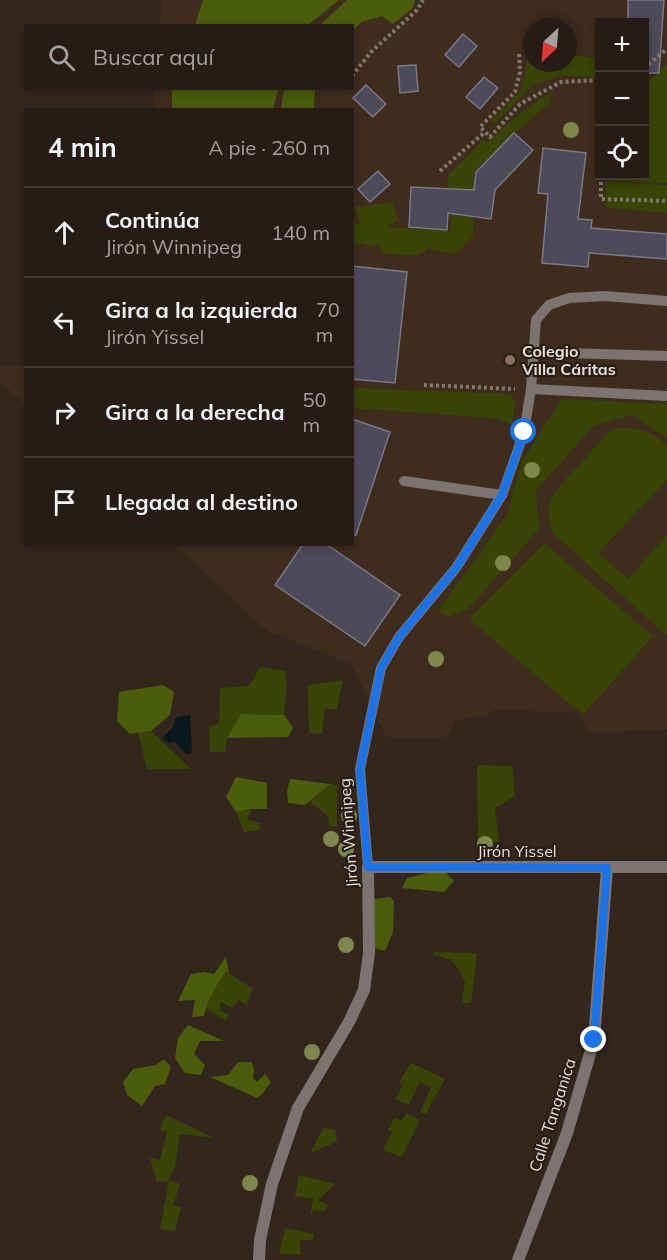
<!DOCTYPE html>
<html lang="es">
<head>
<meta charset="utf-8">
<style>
  body { margin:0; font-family:Mulish,sans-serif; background:#322922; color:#f1f3f6 }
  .controls { position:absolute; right:18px; top:18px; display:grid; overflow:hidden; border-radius:0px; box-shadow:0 3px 9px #0003 }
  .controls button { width:54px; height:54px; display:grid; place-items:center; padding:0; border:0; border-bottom:2px solid #423a34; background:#261c15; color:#f1f3f6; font:30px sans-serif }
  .compass { position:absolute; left:523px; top:18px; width:54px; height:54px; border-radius:50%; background:#261c15; box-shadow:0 3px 9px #0003; rotate:206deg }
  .stop { position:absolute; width:18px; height:18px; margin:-14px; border:4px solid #1a73e8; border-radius:50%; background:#fff }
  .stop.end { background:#1a73e8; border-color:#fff; box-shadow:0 2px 6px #0008 }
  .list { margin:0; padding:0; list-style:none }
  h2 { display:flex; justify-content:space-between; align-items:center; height:78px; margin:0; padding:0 24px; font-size:26px }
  h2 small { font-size:20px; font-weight:400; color:#a4a1a0 }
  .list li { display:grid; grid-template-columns:39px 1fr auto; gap:18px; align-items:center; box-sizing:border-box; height:90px; padding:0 24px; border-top:2px solid #423a34 }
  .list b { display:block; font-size:22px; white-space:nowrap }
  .list p { margin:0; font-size:20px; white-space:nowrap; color:#a4a1a0 }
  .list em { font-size:20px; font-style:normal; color:#a4a1a0 }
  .icon { flex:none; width:33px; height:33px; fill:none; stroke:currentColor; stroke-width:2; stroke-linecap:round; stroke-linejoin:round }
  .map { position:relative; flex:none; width:667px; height:1260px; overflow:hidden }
  .search { position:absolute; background:#261c15; box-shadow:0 3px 9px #0003; left:24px; top:24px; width:330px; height:66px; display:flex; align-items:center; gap:15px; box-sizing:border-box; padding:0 21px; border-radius:0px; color:#a4a1a0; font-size:22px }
  .panel { position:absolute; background:#261c15; box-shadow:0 3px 9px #0003; left:24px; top:108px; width:330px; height:438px; border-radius:0px }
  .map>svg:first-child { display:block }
  .built { fill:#3e2c1d; fill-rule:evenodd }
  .green { fill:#384507 }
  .forest { fill:#4b5c0a }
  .water { fill:#0a181b }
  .building { fill:#4d4a5a; stroke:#7a7889; stroke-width:1.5 }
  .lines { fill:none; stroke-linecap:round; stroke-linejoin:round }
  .path { stroke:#837870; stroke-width:4; stroke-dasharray:3 3; stroke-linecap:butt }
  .service { stroke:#7d7471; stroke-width:10 }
  .minor { stroke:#7d7471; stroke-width:12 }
  .tree { fill:#7f884c }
  .route { stroke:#1a73e8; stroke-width:8 }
  .education-dot { fill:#8d6e63; stroke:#291d13; stroke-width:2 }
  .labels { text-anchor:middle; stroke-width:4.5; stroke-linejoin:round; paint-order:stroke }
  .poi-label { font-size:16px; font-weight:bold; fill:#e9e0da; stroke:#291d13; text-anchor:start }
  .street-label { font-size:16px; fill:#e9e0da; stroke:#291d13 }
</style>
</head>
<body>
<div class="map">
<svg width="667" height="1260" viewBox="0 0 667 1260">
  <rect width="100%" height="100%" fill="#33261c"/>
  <!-- built -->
  <g class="built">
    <path d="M162 0H667V729L590 733 577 713 494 710 484 716 456 720 447 737H386L351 664 266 630 175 545 352 544V110H153L155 89 352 88V26L160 25ZM600 22H644V176H600ZM532 27H568V63H532Z"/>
    <path d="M0 367H25V405L0 381Z"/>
  </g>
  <!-- green -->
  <g class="green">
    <path d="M528 51H532V63H568V55L599 58V77L559 76 533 85 494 124 491 121 521 90 525 74Z"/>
    <path d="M667 64V183L612 181V176H644L645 86Z"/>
    <path d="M551 92 549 103 474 171 473 236 455 255 428 248 420 255 383 254 379 246 353 243V224L361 225 355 207 392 202 398 220 387 227 451 231 448 175 484 140 487 142 526 109Z"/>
    <path d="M605 182 667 185V213L606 208Z"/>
    <path d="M353 388 511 394 515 403 512 424 493 418 353 408Z"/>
    <path d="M562 399 667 404V438L633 415 593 426 536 491 539 529 468 609 449 617 438 611 507 515 522 461Z"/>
    <path d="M620 428C641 428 651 431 667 445V480L598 553 628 579 667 535V636L554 534C546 519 547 504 556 490L608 433Z"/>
    <path d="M545 543C580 575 617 605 653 636L583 715 469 619Z"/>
    <path d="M260 667 285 671 287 683 284 715 241 714 227 738 225 752H210L209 727 219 723 220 688 249 686Z"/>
    <path d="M343 680 337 710 325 708 322 734 309 733 308 685Z"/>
    <path d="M151 731 191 769H147L138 733Z"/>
    <path d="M477 765 512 766 515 796 495 808 499 842 478 840Z"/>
    <path d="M330 784 337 785V826L330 827 328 816 310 802Z"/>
    <path d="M252 809 247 819 260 823 259 830 244 832 236 812Z"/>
    <path d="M434 952 477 953 471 1003H462L465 981C460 973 457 965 450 959H445L442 957 432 955Z"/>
    <path d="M226 971 253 989 246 1005 239 1000 232 1008 221 1002 220 1010 229 1015 226 1021 206 1008 212 994Z"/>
    <path d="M411 1063 445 1079 426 1114 420 1112 431 1088 420 1082 408 1105 395 1099 403 1085 399 1082Z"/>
    <path d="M406 1113 420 1120 402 1157 383 1150 392 1132 388 1130 394 1118 402 1121Z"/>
    <path d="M166 1115 215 1138 180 1134 175 1167 169 1180 180 1184 173 1205 181 1207 175 1231 160 1229 169 1181 157 1182 150 1158 160 1160 167 1132 159 1130Z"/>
    <path d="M324 1128 335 1130 337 1142 310 1153Z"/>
    <path d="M299 1175 335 1184 318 1200 328 1205 324 1212 315 1210 310 1215 313 1199 295 1196Z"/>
    <path d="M285 1228 314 1234 313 1240H300L301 1255 279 1254Z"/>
  </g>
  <!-- forest -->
  <g class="forest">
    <path d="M203 0H339L308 25H195Z"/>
    <path d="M347 0H415L413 8 393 24 382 16 362 22 353 30 352 26 320 25Z"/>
    <path d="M172 89V88L278 89 273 110 172 109Z"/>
    <path d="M284 89H315L314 109H281Z"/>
    <path d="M163 685 174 692 170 715 151 731 130 734 117 721 119 692Z"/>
    <path d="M241 714 284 715 293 728 288 737 227 738Z"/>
    <path d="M236 777 267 783V809H252L236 812 226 797Z"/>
    <path d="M290 779 330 784 305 805 288 803 287 792Z"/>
    <path d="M445 872 454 881 444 892 402 888 407 878 427 873Z"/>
    <path d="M390 897 394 901 393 932 385 951 374 948V899Z"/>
    <path d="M226 957 229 973 226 971C217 985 207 1000 204 1016L192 1017 195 1000 178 1001 191 974 204 972 214 974Z"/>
    <path d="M188 1025 224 1041H200L194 1054 205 1065 201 1075 185 1073 175 1058 178 1038Z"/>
    <path d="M164 1059 171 1067 165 1084 155 1086 142 1106 127 1095 123 1082 133 1069 156 1065Z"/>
    <path d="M238 1062H252L254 1069 253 1078 257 1082 265 1074 271 1082 263 1093 257 1098 210 1077 228 1075Z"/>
  </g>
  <!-- water -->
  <path class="water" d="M190 715 192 753 186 754 174 741 169 743 162 738 173 727 176 717Z"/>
  <!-- building -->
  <g class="building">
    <path d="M628 0H664L659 73H645V22H628Z"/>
    <path d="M463 34 477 46 459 67 445 55Z"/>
    <path d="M416 65 418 91 400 93 398 66Z"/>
    <path d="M484 77 498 88 480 109 466 97Z"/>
    <path d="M366 85 386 104 373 117 353 98Z"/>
    <path d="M514 133 533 150 495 190 491 219 448 213 447 230 409 227 411 187 474 190 476 172Z"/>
    <path d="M543 148 586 153 578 219 592 220 591 228 667 234V259L589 253 588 267 542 263 548 194 538 193Z"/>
    <path d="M378 171 390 184 370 202 358 189Z"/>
    <path d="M352 266 407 272 395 383 352 379Z"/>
    <path d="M352 419 390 432 356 535 352 534Z"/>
    <path d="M303 544H326L400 595 365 646 275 585Z"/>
  </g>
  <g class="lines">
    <!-- path -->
    <g class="path">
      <path d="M519 54 520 72 515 92 480 127 490 137 520 104 561 82 600 80"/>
      <path d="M644 68 667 49"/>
      <path d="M352 76 371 52 417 10 423 0"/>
      <path d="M440 171 485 132"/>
      <path d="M601 176V199L667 201"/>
      <path d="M424 385 515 389"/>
    </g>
    <!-- service -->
    <g class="service">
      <path d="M535 352 667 356"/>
      <path d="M531 389 667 396"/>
      <path d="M404 481 502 495"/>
      <path d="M368 867 360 769 381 668 399 637 456 568 502 495 524 432 531 389 536 320 549 305 569 298 605 296 667 301"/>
    </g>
    <!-- minor -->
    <g class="minor">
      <path d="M259 1260 260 1240 272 1184 298 1108 349 1022 364 990 369 953 368 867H667"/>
      <path d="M518 1260 567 1133 594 1040 607 868"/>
    </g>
  </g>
  <!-- trees -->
  <g class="tree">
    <circle cx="571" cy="130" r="8"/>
    <circle cx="532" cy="470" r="8"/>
    <circle cx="503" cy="563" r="8"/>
    <circle cx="436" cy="659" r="8"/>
    <circle cx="349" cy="816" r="8"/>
    <circle cx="331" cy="839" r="8"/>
    <circle cx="485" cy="844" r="8"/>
    <circle cx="346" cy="849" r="8"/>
    <circle cx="346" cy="945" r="8"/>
    <circle cx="312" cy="1052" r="8"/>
    <circle cx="250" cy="1183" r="8"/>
  </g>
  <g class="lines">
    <!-- route -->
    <path class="route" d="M524 432 502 495 456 568 399 637 381 668 360 769 368 867 607 868 594 1040"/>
  </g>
  <!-- markers -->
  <circle class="education-dot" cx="510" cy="360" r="6"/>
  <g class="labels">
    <!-- poi labels -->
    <g class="poi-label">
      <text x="522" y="357">Colegio<tspan x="522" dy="18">Villa Cáritas</tspan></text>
    </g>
    <!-- street labels -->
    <g class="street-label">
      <text transform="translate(348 833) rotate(-94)" y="6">Jirón Winnipeg</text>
      <text x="517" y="857">Jirón Yissel</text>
      <text transform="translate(552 1115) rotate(-72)" y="6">Calle Tanganica</text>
    </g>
  </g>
</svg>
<div class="controls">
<button>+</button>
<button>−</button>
<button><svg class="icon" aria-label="locate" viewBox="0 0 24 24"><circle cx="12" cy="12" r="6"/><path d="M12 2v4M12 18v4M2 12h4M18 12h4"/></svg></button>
</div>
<svg class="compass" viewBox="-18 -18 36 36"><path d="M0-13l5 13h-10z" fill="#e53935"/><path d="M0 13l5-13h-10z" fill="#a4a1a0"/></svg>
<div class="stop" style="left:524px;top:432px"></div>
<div class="stop end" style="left:594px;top:1040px"></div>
<div class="search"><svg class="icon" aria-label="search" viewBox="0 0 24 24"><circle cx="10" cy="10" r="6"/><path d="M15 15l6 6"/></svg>Buscar aquí</div>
<section class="panel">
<h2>4 min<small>A pie · 260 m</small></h2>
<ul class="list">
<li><svg class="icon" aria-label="ahead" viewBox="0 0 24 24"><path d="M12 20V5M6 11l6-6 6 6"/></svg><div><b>Continúa</b><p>Jirón Winnipeg</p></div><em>140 m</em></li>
<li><svg class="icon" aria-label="left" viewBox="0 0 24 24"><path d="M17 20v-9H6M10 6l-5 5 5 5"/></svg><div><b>Gira a la izquierda</b><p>Jirón Yissel</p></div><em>70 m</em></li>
<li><svg class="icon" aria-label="right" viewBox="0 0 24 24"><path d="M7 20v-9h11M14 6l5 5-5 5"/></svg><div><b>Gira a la derecha</b></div><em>50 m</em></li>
<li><svg class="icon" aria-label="arrive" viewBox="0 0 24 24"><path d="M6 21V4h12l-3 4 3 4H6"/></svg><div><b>Llegada al destino</b></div></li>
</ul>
</section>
</div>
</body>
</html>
